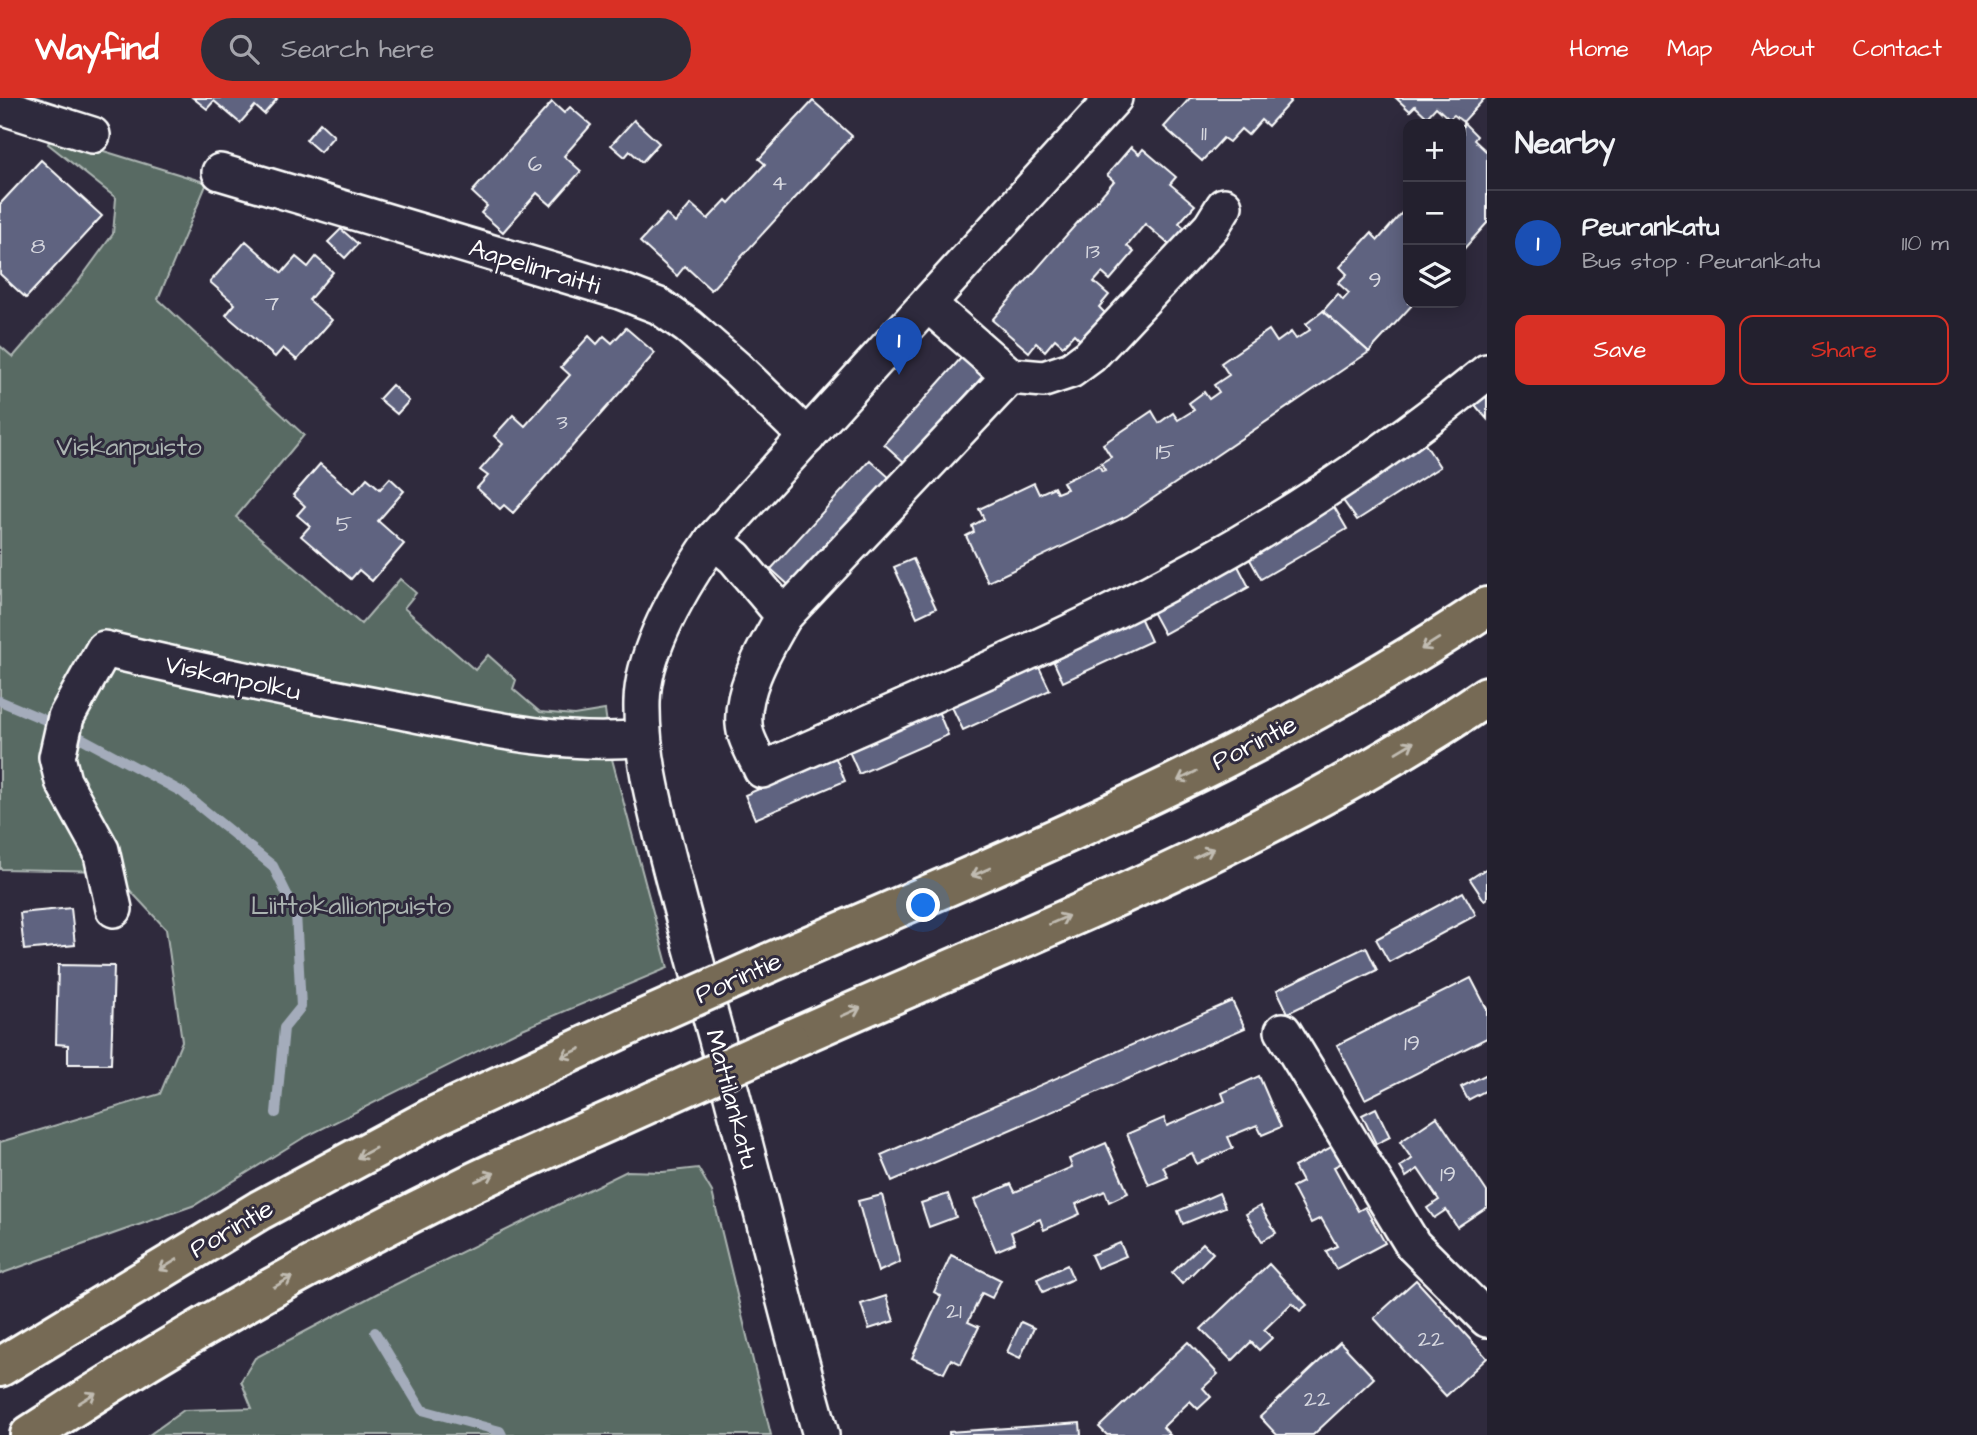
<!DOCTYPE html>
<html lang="en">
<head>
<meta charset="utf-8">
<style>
  body { margin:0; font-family:"Architects Daughter",sans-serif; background:#2f2d3a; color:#f1f3f6 }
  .controls { position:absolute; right:21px; top:21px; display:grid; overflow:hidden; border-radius:14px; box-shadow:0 4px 18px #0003 }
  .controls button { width:63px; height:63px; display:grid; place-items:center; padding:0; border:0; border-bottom:2px solid #403e4a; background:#23202e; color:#f1f3f6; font:35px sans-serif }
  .you { position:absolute; left:924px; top:808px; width:24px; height:24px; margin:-18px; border:5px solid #fff; border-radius:50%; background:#1a73e8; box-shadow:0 0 0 10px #1a73e833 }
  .badge { display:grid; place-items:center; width:46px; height:46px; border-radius:50%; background:#d93025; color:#fff; font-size:23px; font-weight:700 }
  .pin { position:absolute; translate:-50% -58px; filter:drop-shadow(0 2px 4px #0008) }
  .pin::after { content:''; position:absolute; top:37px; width:24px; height:21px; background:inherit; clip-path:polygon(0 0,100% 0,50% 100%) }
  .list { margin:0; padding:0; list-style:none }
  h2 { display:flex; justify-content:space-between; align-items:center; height:91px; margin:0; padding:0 28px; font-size:30px }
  h2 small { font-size:23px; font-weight:400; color:#a3a3aa }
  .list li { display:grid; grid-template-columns:46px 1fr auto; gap:21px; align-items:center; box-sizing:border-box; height:105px; padding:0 28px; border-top:2px solid #403e4a }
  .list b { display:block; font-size:26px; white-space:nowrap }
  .list p { margin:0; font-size:23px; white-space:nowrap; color:#a3a3aa }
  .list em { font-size:23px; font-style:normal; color:#a3a3aa }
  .actions { display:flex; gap:14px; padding:21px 28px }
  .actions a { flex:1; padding:16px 0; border:2px solid #d93025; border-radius:14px; text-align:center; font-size:24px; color:#d93025 }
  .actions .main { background:#d93025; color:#fff }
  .icon { flex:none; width:38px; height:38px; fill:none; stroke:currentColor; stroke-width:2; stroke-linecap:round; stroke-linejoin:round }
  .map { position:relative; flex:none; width:1487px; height:1337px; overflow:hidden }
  header { display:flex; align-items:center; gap:42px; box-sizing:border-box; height:98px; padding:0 35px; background:#d93025; color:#fff }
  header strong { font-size:33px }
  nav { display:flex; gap:38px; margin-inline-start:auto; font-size:24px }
  .search { width:490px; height:63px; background:#2f2d3a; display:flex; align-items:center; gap:18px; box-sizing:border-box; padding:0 24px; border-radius:38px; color:#a3a3aa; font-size:26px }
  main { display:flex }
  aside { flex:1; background:#23202e }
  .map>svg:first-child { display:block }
  .green { fill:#596b64; stroke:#acb5b2; stroke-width:2 }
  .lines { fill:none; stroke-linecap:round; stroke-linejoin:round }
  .stream { stroke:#a4acbb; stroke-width:10 }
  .building { fill:#5e6380; stroke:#fff; stroke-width:2 }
  .minor-casing { stroke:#fff; stroke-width:40 }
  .highway-casing { stroke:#fff; stroke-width:44 }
  .minor { stroke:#2f2a3d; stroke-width:35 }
  .highway { stroke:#766a55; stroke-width:38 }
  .highway-bridge-casing { stroke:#fff; stroke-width:44; stroke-linecap:butt }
  .highway-bridge { stroke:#766a55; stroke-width:38 }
  .oneway { stroke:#c1bcb2 }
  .labels { text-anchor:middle; stroke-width:6; stroke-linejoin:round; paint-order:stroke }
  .number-label { font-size:23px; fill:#d7d8df }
  .street-label { font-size:26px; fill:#fff; stroke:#2f2a3d }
  .park-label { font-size:26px; fill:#acb5b2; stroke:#2f2a3d }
</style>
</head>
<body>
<header>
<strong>Wayfind</strong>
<div class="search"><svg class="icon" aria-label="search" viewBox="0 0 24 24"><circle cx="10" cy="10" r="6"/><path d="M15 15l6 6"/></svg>Search here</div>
<nav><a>Home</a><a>Map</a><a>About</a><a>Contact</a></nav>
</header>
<main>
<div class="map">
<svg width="1487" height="1337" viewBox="0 0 1487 1337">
  <rect width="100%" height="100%" fill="#2f2a3d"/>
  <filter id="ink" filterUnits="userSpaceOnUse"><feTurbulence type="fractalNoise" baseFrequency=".0143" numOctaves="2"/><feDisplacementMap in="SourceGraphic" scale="14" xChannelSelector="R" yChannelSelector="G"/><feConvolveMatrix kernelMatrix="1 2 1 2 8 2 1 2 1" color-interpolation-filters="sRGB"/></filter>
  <g filter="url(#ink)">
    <!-- green -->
    <g class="green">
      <path d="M52 37 207 85 158 201 304 337 236 419 361 526 400 481 416 495 404 510 475 572 488 557 516 582 513 591 540 614 574 617 605 612 612 661 668 870 520 932 303 1040 195 1107 0 1176V1044L160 996 182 943 166 831 112 773 0 771V248L13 259 78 184 113 136 116 100 48 46Z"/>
      <path d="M698 1070 712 1094 771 1337H149L184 1312 252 1310 241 1283 255 1260 380 1194 627 1073 663 1074Z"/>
    </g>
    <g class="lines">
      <!-- stream -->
      <g class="stream">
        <path d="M0 603 57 627"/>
        <path d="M70 634 182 694 273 768 296 815 301 909 284 930 276 1015"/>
        <path d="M375 1234 422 1312 500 1333 502 1337"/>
      </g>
    </g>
    <!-- building -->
    <g class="building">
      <path d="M193 0H275L277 1 264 16 255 8 240 25 214 3 207 11Z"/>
      <path d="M1190 0H1288L1291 3 1268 28 1261 22 1248 37 1241 31 1229 44 1223 40 1202 63 1164 29Z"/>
      <path d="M1396 0H1485L1463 24 1454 17 1449 21 1436 9 1427 19 1415 8 1410 13Z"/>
      <path d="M813 3 852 38 711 192 685 168 677 178 640 144 666 116 675 125 691 106 708 121 726 102 729 105 765 66 759 61Z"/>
      <path d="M552 4 564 15 570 9 591 27 564 58 581 73 551 107 537 95 503 134 481 115 487 108 472 94Z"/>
      <path d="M634 22 659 45 642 64 630 53 625 59 611 47Z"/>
      <path d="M1463 24 1477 38 1474 42 1487 54V125L1461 154Z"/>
      <path d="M320 25 334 38 320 54 306 42Z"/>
      <path d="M1131 49 1139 56 1143 51 1176 79 1170 86 1195 107 1179 125 1187 132 1172 149 1145 126 1127 148 1134 154 1110 182 1102 175 1094 184 1109 197 1099 209 1105 215 1081 243 1074 236 1063 248 1055 241 1045 253 1036 245 1029 254 992 222 1114 83 1107 77Z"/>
      <path d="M41 62 102 118 26 200 0 176V106Z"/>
      <path d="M1408 108V205H1414L1369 254 1323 213 1338 196 1343 202 1349 195 1338 185 1347 176 1340 169 1371 135 1378 142Z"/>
      <path d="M341 131 358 146 345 160 328 144Z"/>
      <path d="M246 143 282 175 296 159 308 169 316 159 333 174 309 202 332 222 297 262 283 250 275 259 226 217 235 206 210 184Z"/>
      <path d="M1323 213 1369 254 1127 418 988 484 966 438 974 434 972 428 984 421 979 411 1034 385 1039 396 1054 389 1057 395 1067 391 1063 384 1099 367 1102 373 1105 372 1101 365 1111 359 1103 346 1152 313 1159 325 1173 315 1178 322 1194 312 1189 305 1204 294 1209 301 1219 294 1214 287 1229 277 1221 265 1269 232 1277 244 1291 234 1296 241 1310 232 1306 226Z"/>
      <path d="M626 230 655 255 513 415 504 407 500 411 477 390 488 378 480 372 503 346 494 338 513 317 525 328 570 277 561 269 589 238 597 246 604 238 612 245Z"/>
      <path d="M962 259 983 278 905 365 884 346Z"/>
      <path d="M392 287 409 303 397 316 379 301Z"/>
      <path d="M1487 296V321L1475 307Z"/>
      <path d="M1425 346 1440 369 1357 422 1342 401Z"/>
      <path d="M870 362 891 381 792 490 771 471Z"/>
      <path d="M320 366 354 395 367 380 380 391 390 380 404 393 378 423 404 446 372 483 359 472 351 481 301 438 310 428 297 417 305 408 293 397Z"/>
      <path d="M1333 407 1347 431 1261 481 1248 458Z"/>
      <path d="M913 461 936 510 917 519 894 469Z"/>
      <path d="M1236 464 1249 489 1164 536 1151 512Z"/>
      <path d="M1140 519 1151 543 1063 584 1052 560Z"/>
      <path d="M1038 567 1050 592 963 632 951 607Z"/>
      <path d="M938 613 948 637 859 676 848 651Z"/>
      <path d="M835 658 845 683 755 721 745 697Z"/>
      <path d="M1487 770V800L1484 802 1470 781Z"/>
      <path d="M1463 794 1476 817 1389 864 1376 841Z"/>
      <path d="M71 810 75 847 24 852 20 815Z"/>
      <path d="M1366 849 1377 872 1288 915 1277 892Z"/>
      <path d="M58 867 114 868 111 966H68V947L56 946Z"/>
      <path d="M1471 880 1487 911V940L1365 1001 1337 947Z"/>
      <path d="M1232 903 1245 930 892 1083 881 1057Z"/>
      <path d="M1487 976V992L1468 1002 1461 989Z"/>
      <path d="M1259 978 1281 1029 1262 1037 1257 1027 1228 1039 1233 1050 1197 1066 1192 1055 1163 1068 1168 1079 1149 1087 1127 1036 1164 1020 1167 1028 1225 1003 1222 995Z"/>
      <path d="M1376 1010 1390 1039 1376 1046 1362 1017Z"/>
      <path d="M1437 1019 1487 1094V1109L1457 1129 1446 1112 1434 1120 1427 1110 1439 1102 1418 1071 1406 1079 1400 1069 1412 1061 1400 1044Z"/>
      <path d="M1106 1045 1128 1095 1109 1104 1105 1093 1076 1106 1080 1116 1044 1132 1040 1121 1011 1134 1015 1145 996 1153 974 1102 1011 1086 1015 1094 1072 1069 1069 1061Z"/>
      <path d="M1333 1048 1342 1065 1334 1069 1358 1113 1365 1109 1385 1145 1336 1171 1326 1153 1337 1148 1321 1120 1311 1125 1292 1089 1302 1084 1294 1069Z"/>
      <path d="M1219 1095 1225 1109 1183 1126 1178 1113Z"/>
      <path d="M948 1096 956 1119 929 1129 921 1105Z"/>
      <path d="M882 1097 900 1164 878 1174 858 1103Z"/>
      <path d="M1260 1108 1276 1135 1262 1143 1246 1116Z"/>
      <path d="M1120 1145 1126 1158 1097 1170 1091 1157Z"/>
      <path d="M1203 1145 1213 1155 1182 1186 1172 1175Z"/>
      <path d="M951 1157 1001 1182 992 1200 982 1195 968 1224 979 1229 961 1266 951 1261 944 1275 912 1260 941 1198 934 1194Z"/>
      <path d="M1269 1166 1307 1207 1300 1213 1292 1205 1264 1232 1272 1240 1259 1252 1251 1244 1232 1263 1201 1231Z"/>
      <path d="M1067 1167 1073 1181 1043 1194 1037 1181Z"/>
      <path d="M1416 1182 1487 1260 1446 1298 1374 1220Z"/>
      <path d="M886 1198 894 1223 869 1231 861 1206Z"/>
      <path d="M1021 1224 1034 1230 1020 1260 1007 1254Z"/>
      <path d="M1188 1244 1218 1276 1203 1290 1211 1299 1198 1311 1190 1303 1163 1329 1170 1337H1107L1099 1329Z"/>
      <path d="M1340 1244 1374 1280 1313 1337H1277L1260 1319Z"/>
      <path d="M1080 1325 1081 1337H949V1334Z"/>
    </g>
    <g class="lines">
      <defs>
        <g id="minor">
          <path d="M0 8 92 37"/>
          <path d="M220 74 620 193 659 208 689 229 736 270 807 339"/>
          <path d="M928 206 1010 278 1044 281 1071 272 1090 258 1211 129 1224 108"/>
          <path d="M713 442 735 460 784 518C766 549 735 600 746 637 750 649 757 661 762 672 876 621 992 573 1104 518 1240 452 1370 369 1487 274"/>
          <path d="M784 518 1010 278"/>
          <path d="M114 811 101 752 63 683 57 659 66 619 104 551C202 574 301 594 401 613 480 629 562 649 643 640"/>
          <path d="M1283 933 1413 1147 1487 1221"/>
          <path d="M821 1337C782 1200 750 1061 712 923 697 869 682 815 668 760 655 709 641 657 642 604 643 551 684 484 713 442L1114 0"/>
        </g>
        <g id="highway">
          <path d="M769 865C1015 759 1264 658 1487 509"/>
          <path d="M789 942C1022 838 1276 742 1487 598"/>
          <path d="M0 1269 260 1112 437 1017 632 926"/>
          <path d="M30 1337C171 1244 320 1159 472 1085 533 1056 595 1030 656 1002"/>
        </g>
      </defs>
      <!-- minor casing -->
      <use href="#minor" class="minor-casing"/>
      <!-- highway casing -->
      <use href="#highway" class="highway-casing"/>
      <!-- minor -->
      <use href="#minor" class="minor"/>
      <!-- highway -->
      <use href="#highway" class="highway"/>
      <defs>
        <g id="highway-bridge">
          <path d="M632 926 769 865"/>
          <path d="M656 1002 789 942"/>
        </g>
      </defs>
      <!-- highway-bridge casing -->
      <use href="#highway-bridge" class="highway-bridge-casing"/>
      <!-- highway-bridge -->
      <use href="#highway-bridge" class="highway-bridge"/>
    </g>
    <!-- one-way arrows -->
    <defs><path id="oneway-shaft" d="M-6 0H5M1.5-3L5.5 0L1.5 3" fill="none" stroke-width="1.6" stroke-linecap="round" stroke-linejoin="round" transform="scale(1.75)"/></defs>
    <g class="oneway">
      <use href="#oneway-shaft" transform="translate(1430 546) rotate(148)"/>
      <use href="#oneway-shaft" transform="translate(1405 649) rotate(-31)"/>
      <use href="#oneway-shaft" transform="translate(1187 678) rotate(153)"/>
      <use href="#oneway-shaft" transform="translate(1204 755) rotate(-26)"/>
      <use href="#oneway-shaft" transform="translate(981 774) rotate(157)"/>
      <use href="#oneway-shaft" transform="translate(1059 822) rotate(-24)"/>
      <use href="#oneway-shaft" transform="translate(851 914) rotate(-24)"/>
      <use href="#oneway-shaft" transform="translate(571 955) rotate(155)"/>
      <use href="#oneway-shaft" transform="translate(366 1055) rotate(152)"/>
      <use href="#oneway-shaft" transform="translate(485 1079) rotate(-24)"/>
      <use href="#oneway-shaft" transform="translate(168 1167) rotate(149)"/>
      <use href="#oneway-shaft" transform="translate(283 1184) rotate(-30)"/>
      <use href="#oneway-shaft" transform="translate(87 1300) rotate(-32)"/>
    </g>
  </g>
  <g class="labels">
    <!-- number labels -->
    <g class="number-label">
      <text x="1204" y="42">11</text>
      <text x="535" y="73">6</text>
      <text x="779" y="92">4</text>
      <text x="38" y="155">8</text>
      <text x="1093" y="160">13</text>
      <text x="1375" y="189">9</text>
      <text x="272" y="212">7</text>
      <text x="562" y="331">3</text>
      <text x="1165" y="361">15</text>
      <text x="344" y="433">5</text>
      <text x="1412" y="952">19</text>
      <text x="1448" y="1083">19</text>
      <text x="954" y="1220">21</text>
      <text x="1431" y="1248">22</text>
      <text x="1317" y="1308">22</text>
    </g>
    <!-- street labels -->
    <g class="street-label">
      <text transform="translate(535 168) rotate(17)" y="9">Aapelinraitti</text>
      <text transform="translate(233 579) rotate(12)" y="9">Viskanpolku</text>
      <text transform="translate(1254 644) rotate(-27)" y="9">Porintie</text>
      <text transform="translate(738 879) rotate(-24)" y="9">Porintie</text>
      <text transform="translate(733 1001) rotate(75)" y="9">Mattilankatu</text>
      <text transform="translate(231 1130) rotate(-30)" y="9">Porintie</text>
    </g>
    <!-- park labels -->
    <g class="park-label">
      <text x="129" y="357">Viskanpuisto</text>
      <text x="351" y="816">Liittokallionpuisto</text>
    </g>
  </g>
</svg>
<div class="controls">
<button>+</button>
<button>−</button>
<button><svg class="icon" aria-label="layers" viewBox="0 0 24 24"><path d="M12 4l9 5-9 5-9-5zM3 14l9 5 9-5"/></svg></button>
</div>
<div class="you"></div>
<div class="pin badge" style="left:899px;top:277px;background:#1a4fb4">1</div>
</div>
<aside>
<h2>Nearby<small></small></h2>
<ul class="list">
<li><span class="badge" style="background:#1a4fb4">1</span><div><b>Peurankatu</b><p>Bus stop · Peurankatu</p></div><em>110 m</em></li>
</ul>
<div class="actions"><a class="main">Save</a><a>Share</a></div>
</aside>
</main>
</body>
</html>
